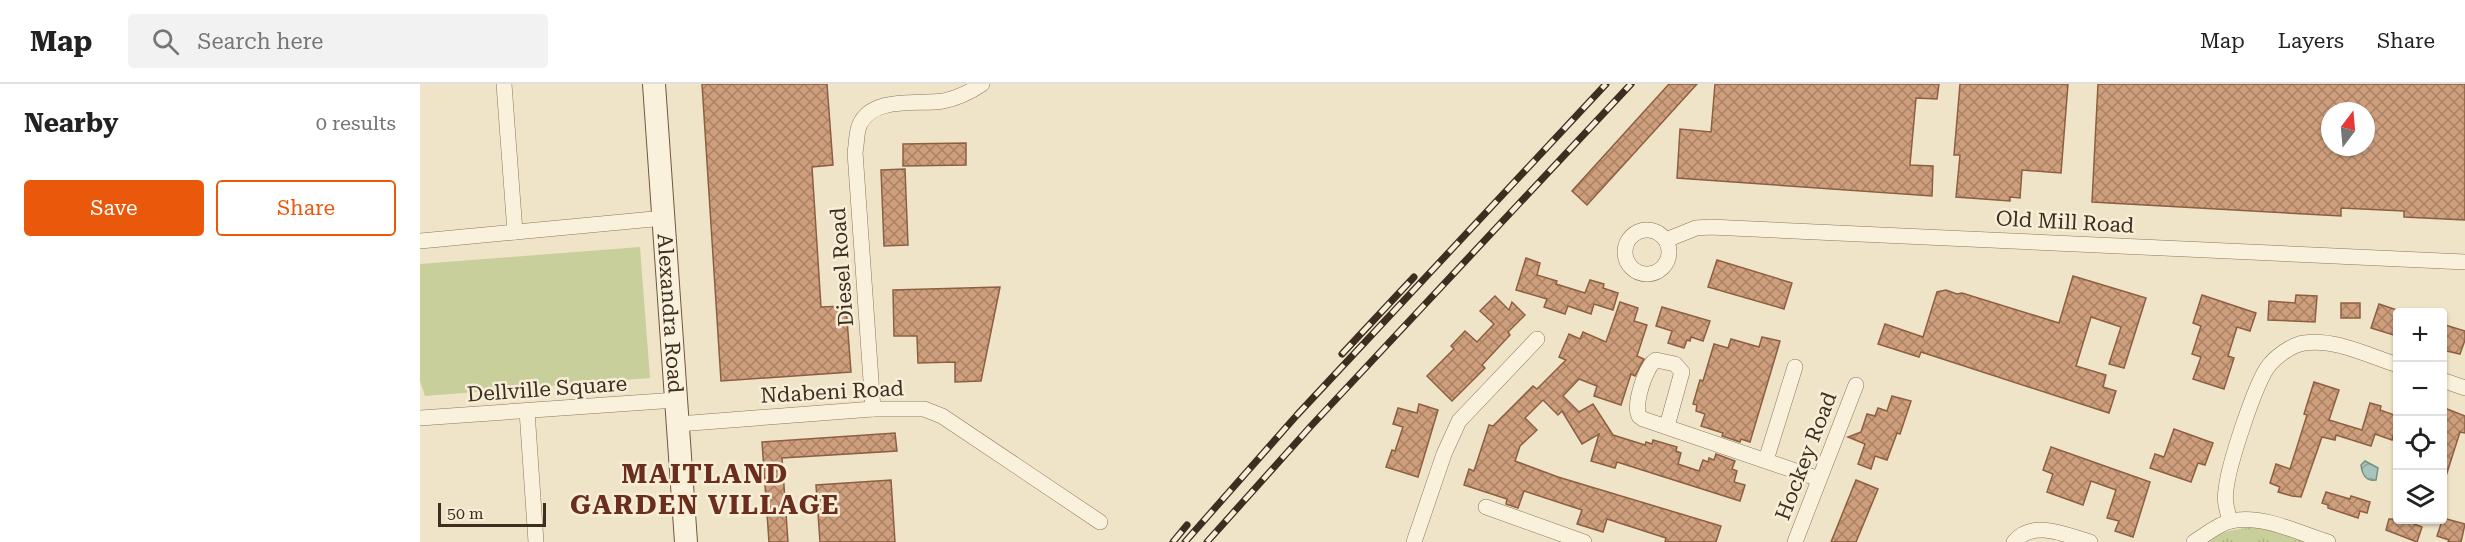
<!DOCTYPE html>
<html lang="en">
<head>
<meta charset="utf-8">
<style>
  body { margin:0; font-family:"Roboto Serif",serif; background:#f2f2f2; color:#222 }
  .controls { position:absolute; right:18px; bottom:18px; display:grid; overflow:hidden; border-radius:6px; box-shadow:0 2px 4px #0004 }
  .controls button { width:54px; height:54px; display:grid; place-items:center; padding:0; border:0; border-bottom:2px solid #e0e0e0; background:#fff; color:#222; font:30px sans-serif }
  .compass { position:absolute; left:1901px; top:18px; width:54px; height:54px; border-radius:50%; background:#fff; box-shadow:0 2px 4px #0004; rotate:16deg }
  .scale { position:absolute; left:18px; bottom:15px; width:108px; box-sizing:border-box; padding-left:6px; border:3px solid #3d2e20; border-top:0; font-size:16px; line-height:21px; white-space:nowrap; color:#3d2e20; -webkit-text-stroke:4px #f7eed8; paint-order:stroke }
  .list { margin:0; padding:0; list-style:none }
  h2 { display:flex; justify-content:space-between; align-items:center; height:78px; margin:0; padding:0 24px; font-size:26px }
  h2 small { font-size:20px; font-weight:400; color:#767676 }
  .actions { display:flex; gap:12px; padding:18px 24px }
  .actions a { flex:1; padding:14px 0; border:2px solid #ea580c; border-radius:6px; text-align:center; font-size:21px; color:#ea580c }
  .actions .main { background:#ea580c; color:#fff }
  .icon { flex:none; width:33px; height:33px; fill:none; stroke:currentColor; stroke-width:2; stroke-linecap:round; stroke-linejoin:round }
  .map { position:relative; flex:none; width:2045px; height:458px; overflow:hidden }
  header { display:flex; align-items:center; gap:36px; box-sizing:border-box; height:84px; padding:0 30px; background:#fff; border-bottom:2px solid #e0e0e0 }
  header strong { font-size:28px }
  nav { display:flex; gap:33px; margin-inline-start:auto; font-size:21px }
  .search { width:420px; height:54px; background:#f2f2f2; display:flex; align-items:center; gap:15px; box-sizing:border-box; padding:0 21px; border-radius:6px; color:#767676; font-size:22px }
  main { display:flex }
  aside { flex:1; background:#fff }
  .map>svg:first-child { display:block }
  .grass { fill:url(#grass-tufts) }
  .park { fill:#c9cf9b }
  .water { fill:url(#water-waves); stroke:#6f938a; stroke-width:1.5 }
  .building { fill:url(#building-cross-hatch); stroke:#8d5f41; stroke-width:1.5; fill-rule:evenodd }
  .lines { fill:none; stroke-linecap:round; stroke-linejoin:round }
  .street-casing { stroke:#8d765c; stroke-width:16 }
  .secondary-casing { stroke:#6f573f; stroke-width:24 }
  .street { stroke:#faf1dc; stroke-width:15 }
  .secondary { stroke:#faf1dc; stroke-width:22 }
  .rail-casing { stroke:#3d2e20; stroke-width:7 }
  .rail { stroke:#f7eed8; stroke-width:4.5; stroke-dasharray:14; stroke-linecap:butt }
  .labels { text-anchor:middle; stroke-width:5; stroke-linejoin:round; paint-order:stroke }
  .street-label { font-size:21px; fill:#3d2e20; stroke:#f7eed8 }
  .district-label { font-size:27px; font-weight:bold; letter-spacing:1.5px; fill:#6b2e1e; stroke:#f7eed8 }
</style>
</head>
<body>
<header>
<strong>Map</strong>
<div class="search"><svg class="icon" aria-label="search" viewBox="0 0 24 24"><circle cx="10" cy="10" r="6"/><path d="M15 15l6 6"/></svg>Search here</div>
<nav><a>Map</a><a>Layers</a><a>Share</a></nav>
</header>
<main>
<aside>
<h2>Nearby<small>0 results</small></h2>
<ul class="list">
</ul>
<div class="actions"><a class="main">Save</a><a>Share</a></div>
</aside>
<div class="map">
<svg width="2045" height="458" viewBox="0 0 2045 458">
  <defs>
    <pattern id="grass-tufts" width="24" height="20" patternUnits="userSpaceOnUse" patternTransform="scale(1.5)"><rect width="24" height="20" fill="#c9cf9b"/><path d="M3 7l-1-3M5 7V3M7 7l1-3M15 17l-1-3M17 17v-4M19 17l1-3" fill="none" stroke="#aeb285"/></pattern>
    <pattern id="water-waves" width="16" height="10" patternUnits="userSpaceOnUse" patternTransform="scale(1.5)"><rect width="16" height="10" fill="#a9c4bc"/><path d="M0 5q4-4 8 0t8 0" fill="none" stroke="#8ba098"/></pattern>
    <pattern id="building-cross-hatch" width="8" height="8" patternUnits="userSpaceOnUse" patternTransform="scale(1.5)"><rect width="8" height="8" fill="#cf9f7d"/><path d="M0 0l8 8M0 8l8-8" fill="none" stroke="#a98266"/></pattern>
  </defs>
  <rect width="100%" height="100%" fill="#f0e4c8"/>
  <!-- grass -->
  <path class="grass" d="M1840 443 1888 458H1783C1802 447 1818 444 1840 443Z"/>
  <!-- park -->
  <path class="park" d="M220 163 230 294 5 312 0 297V180Z"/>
  <!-- water -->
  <path class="water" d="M1945 377 1958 384 1956 396C1946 398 1942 390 1941 381Z"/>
  <!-- building -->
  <g class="building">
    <path d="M282 0H407L413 81 392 83 401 223 426 222 431 288 301 297Z"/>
    <path d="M1249 0H1277L1167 121 1152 107Z"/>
    <path d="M1295 0H1519L1517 15 1496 14 1490 81 1513 82 1512 112 1257 94 1260 45 1291 48Z"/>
    <path d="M1540 0H1648L1641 89 1602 86 1600 114 1590 113V117L1536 113 1540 71H1534Z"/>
    <path d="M1678 0H2045V136L1984 133V127L1921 124V132L1672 118ZM1910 27H1946V63H1910Z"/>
    <path d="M546 59V81L483 82V60Z"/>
    <path d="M485 85 488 161 464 162 461 86Z"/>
    <path d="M1106 174 1120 179 1117 191 1137 197 1136 200 1165 209 1170 196 1184 200 1183 204 1198 209 1193 226 1174 220 1171 230 1148 222 1145 230 1124 223 1127 215 1096 206Z"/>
    <path d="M1297 176 1372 199 1364 225 1288 203Z"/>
    <path d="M1653 192 1726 214 1704 284 1689 280 1701 243 1671 233 1656 282 1686 291 1683 303 1696 307 1689 329 1501 268 1499 273 1458 260 1465 240 1503 253 1517 208 1526 206 1537 210 1542 209 1639 239Z"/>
    <path d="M580 203 561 297 535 298V278L498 279 497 252H474L473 206Z"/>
    <path d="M1782 211 1836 229 1830 247 1817 243 1808 272 1814 274 1804 305 1773 295 1781 273 1772 270 1781 242 1773 239Z"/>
    <path d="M1876 211 1897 212 1895 238 1848 236 1849 217 1875 219Z"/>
    <path d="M1075 212 1089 226 1092 218 1105 231 1088 248 1090 251 1062 281 1065 284 1032 317 1007 292 1034 265 1031 262 1045 247 1057 258 1074 240 1060 227Z"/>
    <path d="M1200 218 1218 224 1214 237 1227 241 1217 272 1224 275 1215 292 1211 290 1201 321 1174 312 1177 302 1159 295 1143 312 1159 328 1173 320 1193 351 1225 361 1226 358 1232 360 1233 356 1257 363 1256 367 1261 369 1258 380 1279 387 1283 376 1288 378 1289 374 1294 376 1296 370 1315 377 1312 385 1317 387 1314 398 1325 401 1320 417 1197 378 1195 384 1171 377 1179 350 1162 360 1142 327 1138 331 1123 316 1105 334 1117 346 1100 362 1095 377 1138 393 1301 442 1296 458H1245L1246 454 1187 435 1183 448 1157 440 1162 426 1104 407 1098 424 1086 420 1087 415 1044 401 1049 385 1054 387 1069 341 1073 342 1113 302 1117 305 1146 276 1139 273 1149 250 1160 255 1163 248 1186 258Z"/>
    <rect x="1921" y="219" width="19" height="15"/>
    <path d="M1959 220 1977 226V252L1951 244Z"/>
    <path d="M1242 223 1290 237 1283 257 1271 253 1270 257 1267 256 1264 264 1248 259 1252 247 1236 242Z"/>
    <path d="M2022 240 2045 247V256L2040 270 2022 266Z"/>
    <path d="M1342 253 1360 257 1330 358 1321 355 1320 358 1302 352 1303 349 1281 342 1285 330 1276 327 1277 321 1273 320 1280 296 1283 297 1294 260 1308 264 1311 255 1339 263Z"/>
    <path d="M1894 298 1919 306 1909 336 1942 346 1950 319 1961 322 1960 326 1977 332V337L1972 356 1955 350 1951 362 1916 351 1915 356 1902 353 1881 413 1872 412 1858 408 1860 403 1850 399 1856 380 1870 385 1887 331 1884 330Z"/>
    <path d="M1472 312 1491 317 1480 350 1477 349 1467 376 1455 372 1451 385 1438 380 1445 360 1428 353 1441 348 1447 330 1455 332 1458 324 1467 327Z"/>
    <path d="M999 320 1018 326 998 393 966 383 972 366 975 367 983 343 973 340 978 324 997 329Z"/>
    <path d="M2022 323 2045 332V349L2040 348 2025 395 2022 394Z"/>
    <path d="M1754 345 1793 359 1785 381 1778 379 1771 398 1730 384 1735 370 1744 373Z"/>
    <path d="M475 349 477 367 362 374 368 458H349L342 358Z"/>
    <path d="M1631 363 1730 398 1713 453 1695 447 1699 437 1687 434 1696 406 1671 397 1663 421 1627 408 1633 390 1623 386Z"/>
    <path d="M471 396 475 458H400L396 401Z"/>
    <path d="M1436 396 1458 405 1436 458H1411Z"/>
    <path d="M1906 408 1930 415 1931 412 1950 418 1947 429 1940 427 1938 434 1908 424V421L1902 419Z"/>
    <path d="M2023 434 2045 440 2041 458H2028L2029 456 2017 452Z"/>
    <path d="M1969 435H1996L1994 440 2002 443 1997 458 1966 446Z"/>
  </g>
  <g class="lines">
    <defs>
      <g id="street">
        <path d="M84 0 95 148"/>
        <circle cx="1227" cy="168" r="22"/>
        <path d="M1246 156 1276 144 1290 143 2045 178"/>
        <path d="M0 157 244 134"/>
        <path d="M2022 296 2045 304"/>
        <path d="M453 325 435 68C437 60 436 47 440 40 453 12 499 21 523 17 538 14 550 8 562 0"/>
        <path d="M107 327 116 458"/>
        <path d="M0 334 256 316"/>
        <path d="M258 340 453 325H504L522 332 680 438"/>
        <path d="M1247 342 1262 288 1255 280 1236 276C1226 281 1213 321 1219 332L1223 335 1399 395"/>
        <path d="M1346 376 1375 283"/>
        <path d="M1066 423 1164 458"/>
        <path d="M1810 437C1807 426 1804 417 1806 406 1808 382 1834 304 1847 284 1855 273 1871 261 1884 259 1915 254 1949 272 1978 281"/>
        <path d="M994 458 1024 370 1039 337 1117 255"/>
        <path d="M1375 458 1436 301"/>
        <path d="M1594 458C1613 435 1646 451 1670 458"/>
        <path d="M1774 458C1785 451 1798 440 1811 437 1842 430 1879 449 1908 458"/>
      </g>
      <g id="secondary">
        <path id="s1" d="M234 0 266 458"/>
      </g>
    </defs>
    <!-- street casing -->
    <use href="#street" class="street-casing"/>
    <!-- secondary casing -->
    <use href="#secondary" class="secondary-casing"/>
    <!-- street -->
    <use href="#street" class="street"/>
    <!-- secondary -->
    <use href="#secondary" class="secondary"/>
    <defs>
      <g id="rail">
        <path d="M922 270 994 193"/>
        <path d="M753 458 767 441"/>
        <path d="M765 458 877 331 1186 0"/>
        <path d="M787 458 891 342 1211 0"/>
      </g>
    </defs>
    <!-- rail casing -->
    <use href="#rail" class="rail-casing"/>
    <!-- rail -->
    <use href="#rail" class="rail"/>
  </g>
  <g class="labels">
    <!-- street labels -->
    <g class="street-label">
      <text transform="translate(1645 138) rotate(3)" y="7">Old Mill Road</text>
      <text transform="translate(422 183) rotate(-94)" y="7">Diesel Road</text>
      <text dy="7" stroke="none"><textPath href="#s1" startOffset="230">Alexandra Road</textPath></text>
      <text transform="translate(127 305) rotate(-4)" y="7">Dellville Square</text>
      <text transform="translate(412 308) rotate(-3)" y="7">Ndabeni Road</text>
      <text transform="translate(1386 372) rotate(-69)" y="7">Hockey Road</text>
    </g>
    <!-- district labels -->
    <g class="district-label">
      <text x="285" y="399">MAITLAND<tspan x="285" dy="31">GARDEN VILLAGE</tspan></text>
    </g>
  </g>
</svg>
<div class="controls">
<button>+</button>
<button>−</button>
<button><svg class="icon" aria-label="locate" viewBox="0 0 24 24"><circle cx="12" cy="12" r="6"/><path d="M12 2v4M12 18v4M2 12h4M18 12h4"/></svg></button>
<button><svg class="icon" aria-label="layers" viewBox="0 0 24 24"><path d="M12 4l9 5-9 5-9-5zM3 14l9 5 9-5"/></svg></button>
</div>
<svg class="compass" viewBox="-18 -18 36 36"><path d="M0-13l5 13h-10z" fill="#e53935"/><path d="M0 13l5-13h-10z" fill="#767676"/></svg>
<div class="scale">50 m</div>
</div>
</main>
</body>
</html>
